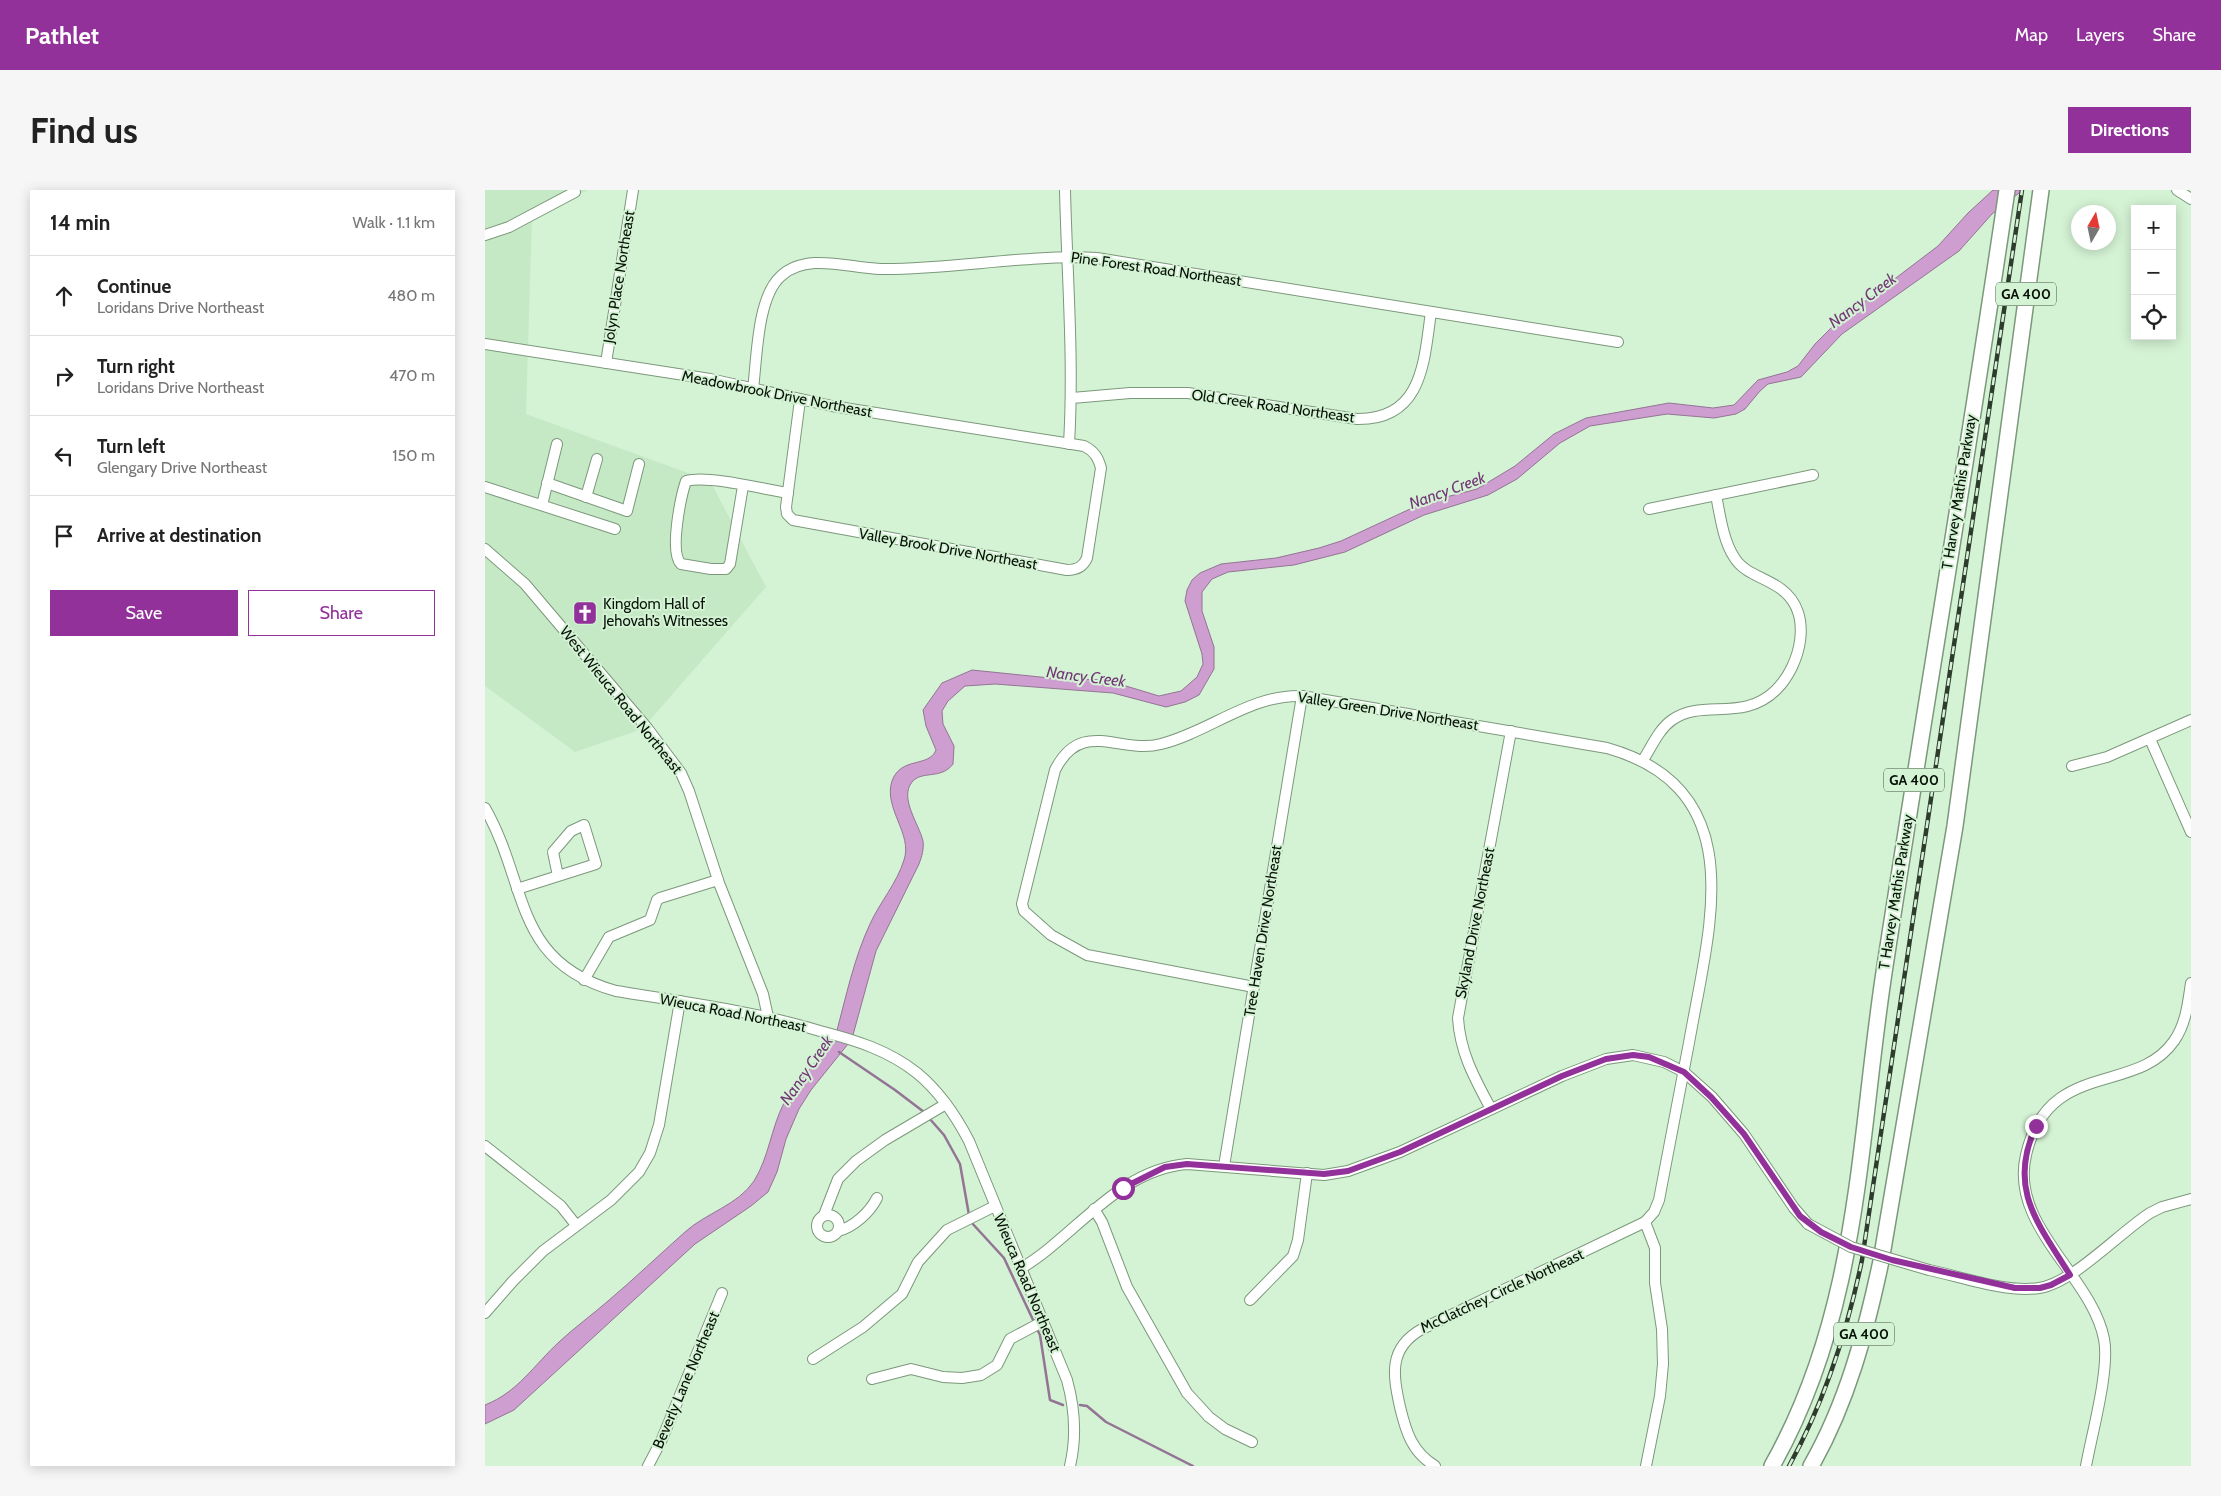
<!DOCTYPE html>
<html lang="en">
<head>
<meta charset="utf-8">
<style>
  body { margin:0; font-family:Cabin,sans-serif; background:#f6f6f6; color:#222 }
  .controls { position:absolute; right:15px; top:15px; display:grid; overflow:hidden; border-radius:0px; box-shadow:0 2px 12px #0003 }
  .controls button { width:45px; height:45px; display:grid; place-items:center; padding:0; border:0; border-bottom:1px solid #e0e0e0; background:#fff; color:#222; font:25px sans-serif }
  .compass { position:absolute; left:1586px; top:15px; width:45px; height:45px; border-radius:50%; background:#fff; box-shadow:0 2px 12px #0003; rotate:9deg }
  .stop { position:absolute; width:15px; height:15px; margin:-11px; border:4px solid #923199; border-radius:50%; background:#fff }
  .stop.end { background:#923199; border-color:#fff; box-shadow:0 1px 5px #0008 }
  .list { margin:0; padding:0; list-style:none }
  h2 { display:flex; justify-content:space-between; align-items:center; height:65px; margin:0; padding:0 20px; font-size:21px }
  h2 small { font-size:16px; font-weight:400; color:#767676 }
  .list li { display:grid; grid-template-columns:32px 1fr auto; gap:15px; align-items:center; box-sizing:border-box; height:80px; padding:0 20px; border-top:1px solid #e0e0e0 }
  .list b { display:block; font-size:19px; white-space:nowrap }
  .list p { margin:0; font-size:16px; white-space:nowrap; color:#767676 }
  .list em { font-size:16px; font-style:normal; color:#767676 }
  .actions { display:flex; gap:10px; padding:15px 20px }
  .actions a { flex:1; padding:11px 0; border:1px solid #923199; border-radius:0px; text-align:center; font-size:18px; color:#923199 }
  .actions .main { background:#923199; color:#fff }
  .icon { flex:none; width:28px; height:28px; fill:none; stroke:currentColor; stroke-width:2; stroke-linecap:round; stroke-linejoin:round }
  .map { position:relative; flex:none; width:1706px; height:1276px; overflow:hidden; border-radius:0px }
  header { display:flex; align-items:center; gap:30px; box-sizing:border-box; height:70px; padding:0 25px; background:#923199; color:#fff }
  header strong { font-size:24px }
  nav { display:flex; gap:28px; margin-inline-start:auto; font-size:18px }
  .intro { display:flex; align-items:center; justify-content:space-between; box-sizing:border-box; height:120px; padding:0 30px }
  h1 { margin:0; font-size:35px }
  .button { padding:12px 22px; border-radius:0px; background:#923199; color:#fff; font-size:18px; font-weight:700 }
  main { display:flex; gap:30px; padding:0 30px }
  aside { flex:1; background:#fff; border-radius:0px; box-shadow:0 2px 12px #0003 }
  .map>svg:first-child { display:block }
  .built { fill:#c5e9c5 }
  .water { fill:#ce9ed0; stroke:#937494 }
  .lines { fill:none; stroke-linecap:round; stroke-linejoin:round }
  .stream { stroke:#937494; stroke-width:2.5 }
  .minor-casing { stroke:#7c987c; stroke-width:12 }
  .highway-casing { stroke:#7c987c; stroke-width:18 }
  .minor { stroke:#fff; stroke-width:10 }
  .highway { stroke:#fff; stroke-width:15 }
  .rail-casing { stroke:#2e3c2e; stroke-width:4.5 }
  .rail { stroke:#d4f2d4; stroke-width:2.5; stroke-dasharray:8; stroke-linecap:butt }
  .minor-bridge-casing { stroke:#7c987c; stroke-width:12; stroke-linecap:butt }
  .minor-bridge { stroke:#fff; stroke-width:10 }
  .route { stroke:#923199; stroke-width:6 }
  .labels { text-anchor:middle; stroke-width:4; stroke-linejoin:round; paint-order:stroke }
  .shield { fill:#d4f2d4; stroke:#455545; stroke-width:1 }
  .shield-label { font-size:14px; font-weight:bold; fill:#081208 }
  .street-label { font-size:15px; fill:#081208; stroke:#d4f2d4 }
  .poi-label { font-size:15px; fill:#081208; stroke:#d4f2d4; text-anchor:start }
  .water-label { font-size:16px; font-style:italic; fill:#723776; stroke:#d4f2d4 }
</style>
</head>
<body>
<header>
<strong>Pathlet</strong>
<nav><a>Map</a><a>Layers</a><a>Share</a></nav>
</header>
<div class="intro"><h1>Find us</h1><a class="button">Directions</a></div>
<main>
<aside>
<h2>14 min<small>Walk · 1.1 km</small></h2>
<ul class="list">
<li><svg class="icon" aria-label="ahead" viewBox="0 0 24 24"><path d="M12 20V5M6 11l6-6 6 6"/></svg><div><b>Continue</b><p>Loridans Drive Northeast</p></div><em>480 m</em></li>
<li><svg class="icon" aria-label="right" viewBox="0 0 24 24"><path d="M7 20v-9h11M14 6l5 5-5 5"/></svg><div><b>Turn right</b><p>Loridans Drive Northeast</p></div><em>470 m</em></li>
<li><svg class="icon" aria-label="left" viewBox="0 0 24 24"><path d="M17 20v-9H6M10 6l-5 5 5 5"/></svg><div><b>Turn left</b><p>Glengary Drive Northeast</p></div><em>150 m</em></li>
<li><svg class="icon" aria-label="arrive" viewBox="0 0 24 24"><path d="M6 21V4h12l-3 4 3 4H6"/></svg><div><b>Arrive at destination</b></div></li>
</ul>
<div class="actions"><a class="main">Save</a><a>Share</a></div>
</aside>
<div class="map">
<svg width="1706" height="1276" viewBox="0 0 1706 1276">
  <rect width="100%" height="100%" fill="#d4f2d4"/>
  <!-- built -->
  <path class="built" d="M0 0H103L47 26 41 224 225 291 281 397 157 539 90 562 0 496Z"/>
  <!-- water -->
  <path class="water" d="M1508 0H1538L1507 24 1474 61 1357 144 1316 187 1283 194 1275 201 1260 219 1251 224 1229 228 1182 224 1105 236 1075 253 1032 289 1003 305 939 325 860 362 809 375 743 382 727 389 717 402V421L729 457V479L714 505 700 512 681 517 628 503 510 494 480 496 463 511 457 521 458 534 469 556 468 574C456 590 437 580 427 592 414 608 434 634 438 651 439 659 437 666 434 674L391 761 368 845 363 854 326 900 314 919 301 949 292 982 283 1002 266 1016 210 1054 29 1220 0 1234V1215C33 1202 49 1175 74 1152 90 1137 107 1125 123 1111 149 1089 174 1065 200 1042 221 1023 253 1015 269 991 284 967 286 938 299 913 314 886 338 868 351 844 361 807 369 768 385 734 395 712 412 693 419 670 428 644 398 618 407 591 416 566 444 578 451 560L441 536 438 520 457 493 487 480 565 488 621 490 674 506 696 501 712 487 718 474 717 464 700 411 702 400 707 390 715 383 736 374 791 368 834 358 856 351 938 313 992 299 1030 276 1069 244 1101 228 1184 213 1228 218 1249 215 1273 190 1302 182 1313 176 1330 154 1349 135 1453 56 1483 23Z"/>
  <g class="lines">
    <!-- stream -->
    <g class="stream">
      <path d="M354 862 410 900 439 922"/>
      <path d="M444 928 459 945 475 974 484 1025"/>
      <path d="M486 1032 519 1068 549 1132"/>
      <path d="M551 1137 555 1145 565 1210 578 1215"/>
      <path d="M595 1215 602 1216 621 1232 708 1276"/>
    </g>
    <defs>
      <g id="minor">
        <path d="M580 0C582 85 589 169 584 254"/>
        <path d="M1692 0 1706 9"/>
        <path d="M0 45 24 37 90 2"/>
        <path d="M0 154 225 189 347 216 599 256C609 261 613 267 616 278L602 368C598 377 592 380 582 380L308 330 302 324 301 317 315 210"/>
        <path d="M121 173 148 0"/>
        <path d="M268 199C272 168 272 107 296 86 322 62 363 78 395 79 467 80 539 64 612 68L1133 152"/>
        <path d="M587 208 645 203H703L872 229C938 230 939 171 946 122"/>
        <path d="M62 293 142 321 154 274"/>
        <path d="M258 296 245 374 241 379H226L196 374C184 362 196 306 201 291 224 285 277 299 303 303"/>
        <path d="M0 297 130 339"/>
        <path d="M101 307 112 269"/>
        <path d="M57 315 72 254"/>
        <path d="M1164 319 1328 285"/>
        <path d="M0 359 40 394 163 539 196 583 204 601 234 693 278 804 283 827"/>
        <path d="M1665 549 1706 642"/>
        <path d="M1158 570C1167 556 1174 539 1187 530 1218 508 1257 533 1291 500 1316 475 1329 423 1296 399 1280 387 1259 384 1249 367 1238 350 1235 325 1231 305"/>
        <path d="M1587 576 1622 567 1706 530"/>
        <path d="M0 618C44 695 27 772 131 801 200 812 268 821 335 841 370 850 403 860 432 883 454 901 471 926 484 951L582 1190C590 1219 592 1246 585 1276"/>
        <path d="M32 699 111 674 99 635 86 641 68 662 73 686"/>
        <path d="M99 790 124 747 165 730 172 710 175 708 233 690"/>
        <path d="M769 797 602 765 566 745 539 721 537 714 570 580C597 527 635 565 676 554 724 542 766 504 817 506L1122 558C1261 597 1228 724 1208 831 1197 891 1185 951 1174 1010L1169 1022 1160 1032"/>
        <path d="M1006 919C990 889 975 863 973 828L1026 541"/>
        <path d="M0 956 76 1016 91 1035"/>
        <path d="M739 976 817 506"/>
        <path d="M609 1019 617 1032 642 1097 702 1203 724 1227 740 1239 767 1252"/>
        <circle cx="343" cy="1036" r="11"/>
        <path d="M339 1025 353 989 371 971 400 950 461 914"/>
        <path d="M353 1041C369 1037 385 1022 392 1008"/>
        <path d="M535 1079C591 1046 632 980 702 974L839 985 863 981 915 962 1077 886 1121 869 1148 865 1179 872 1199 882 1227 907 1259 944 1309 1018 1323 1034"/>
        <path d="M1444 1080C1477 1087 1522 1103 1554 1098 1588 1093 1634 1043 1665 1023L1677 1017 1706 1009"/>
        <path d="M765 1110 808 1066 813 1050 822 983"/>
        <path d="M0 1123 28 1091 58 1061 126 1010 154 982 165 963 174 935 195 811"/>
        <path d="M328 1169 378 1137 417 1104 433 1072 462 1040 510 1016"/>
        <path d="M387 1189 426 1179 458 1187 477 1188 496 1185 512 1175 525 1149 557 1132"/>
        <path d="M163 1276 177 1249 237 1103"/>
        <path d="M950 1276C927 1262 921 1242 915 1217 908 1185 903 1158 937 1139L1160 1032 1170 1058V1093L1177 1139 1178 1174 1175 1206 1161 1276"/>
        <path d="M1601 1276C1607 1243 1625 1179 1619 1149 1607 1086 1524 1036 1541 965 1563 868 1651 906 1689 851 1701 834 1703 813 1706 793"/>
      </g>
      <g id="highway">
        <path d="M1287 1276C1376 1118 1373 949 1400 776 1440 517 1484 259 1522 0"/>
        <path d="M1326 1276C1362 1213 1381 1142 1396 1071L1470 636 1556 0"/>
      </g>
    </defs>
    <!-- minor casing -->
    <use href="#minor" class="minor-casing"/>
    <!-- highway casing -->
    <use href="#highway" class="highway-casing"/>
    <!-- minor -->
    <use href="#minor" class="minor"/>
    <!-- highway -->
    <use href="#highway" class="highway"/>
    <defs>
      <path id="rail" d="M1304 1276C1340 1211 1362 1142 1377 1070L1537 0"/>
    </defs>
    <!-- rail casing -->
    <use href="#rail" class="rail-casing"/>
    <!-- rail -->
    <use href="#rail" class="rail"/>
    <defs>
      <path id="minor-bridge" d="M1323 1034 1366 1057 1444 1080"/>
    </defs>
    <!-- minor-bridge casing -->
    <use href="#minor-bridge" class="minor-bridge-casing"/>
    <!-- minor-bridge -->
    <use href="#minor-bridge" class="minor-bridge"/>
  </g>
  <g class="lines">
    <!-- route -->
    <path class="route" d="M638 998 680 977 702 974 839 984 863 981 915 962 1077 886 1121 869 1148 865 1164 867 1199 882 1226 907 1259 944 1315 1026 1336 1042 1366 1057 1407 1070 1530 1098H1555L1566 1095 1585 1085C1553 1033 1522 999 1551 936"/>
  </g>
  <!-- icons -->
  <defs>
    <symbol id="church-square" viewBox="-11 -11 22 22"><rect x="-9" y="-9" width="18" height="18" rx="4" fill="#923199" stroke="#d4f2d4"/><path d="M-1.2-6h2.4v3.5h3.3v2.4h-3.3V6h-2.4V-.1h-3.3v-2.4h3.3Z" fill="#fff"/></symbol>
  </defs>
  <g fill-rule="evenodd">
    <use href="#church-square" x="86" y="409" width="28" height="28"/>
  </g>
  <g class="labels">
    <!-- shield labels -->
    <g class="shield">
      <rect x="1511" y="92.5" width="60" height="23" rx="4"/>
      <rect x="1399" y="578.5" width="60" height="23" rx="4"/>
      <rect x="1349" y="1132.5" width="60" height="23" rx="4"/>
    </g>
    <g class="shield-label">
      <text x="1541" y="109">GA 400</text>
      <text x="1429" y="595">GA 400</text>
      <text x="1379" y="1149">GA 400</text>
    </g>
    <!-- street labels -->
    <g class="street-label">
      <text transform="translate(671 79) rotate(8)" y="5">Pine Forest Road Northeast</text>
      <text transform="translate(134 87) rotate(-81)" y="5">Jolyn Place Northeast</text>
      <text transform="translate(292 204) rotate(11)" y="5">Meadowbrook Drive Northeast</text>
      <text transform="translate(788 216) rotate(8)" y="5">Old Creek Road Northeast</text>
      <text transform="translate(1474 302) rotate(-81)" y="5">T Harvey Mathis Parkway</text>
      <text transform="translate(463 359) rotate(10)" y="5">Valley Brook Drive Northeast</text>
      <text transform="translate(136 510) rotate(51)" y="5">West Wieuca Road Northeast</text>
      <text transform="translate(903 521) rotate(9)" y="5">Valley Green Drive Northeast</text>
      <text transform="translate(1411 702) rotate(-81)" y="5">T Harvey Mathis Parkway</text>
      <text transform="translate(990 733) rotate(-79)" y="5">Skyland Drive Northeast</text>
      <text transform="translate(778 741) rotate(-81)" y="5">Tree Haven Drive Northeast</text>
      <text transform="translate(248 823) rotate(11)" y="5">Wieuca Road Northeast</text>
      <text transform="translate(542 1093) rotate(67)" y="5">Wieuca Road Northeast</text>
      <text transform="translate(1017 1101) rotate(-25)" y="5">McClatchey Circle Northeast</text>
      <text transform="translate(201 1190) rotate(-67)" y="5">Beverly Lane Northeast</text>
    </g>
    <!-- poi labels -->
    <g class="poi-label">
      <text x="118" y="419">Kingdom Hall of<tspan x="118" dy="17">Jehovah’s Witnesses</tspan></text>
    </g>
    <!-- water labels -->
    <g class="water-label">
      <text transform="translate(1377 110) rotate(-37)" y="6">Nancy Creek</text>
      <text transform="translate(962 300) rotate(-20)" y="6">Nancy Creek</text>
      <text transform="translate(601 486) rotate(7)" y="6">Nancy Creek</text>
      <text transform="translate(321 880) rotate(-55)" y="6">Nancy Creek</text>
    </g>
  </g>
</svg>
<div class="controls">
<button>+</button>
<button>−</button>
<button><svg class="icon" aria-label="locate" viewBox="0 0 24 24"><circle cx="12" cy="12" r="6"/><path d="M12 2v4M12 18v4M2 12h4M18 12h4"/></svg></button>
</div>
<svg class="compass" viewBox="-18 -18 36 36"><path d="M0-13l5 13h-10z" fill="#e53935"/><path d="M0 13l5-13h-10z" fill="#767676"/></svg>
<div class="stop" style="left:638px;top:998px"></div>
<div class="stop end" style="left:1551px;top:936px"></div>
</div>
</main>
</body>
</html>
